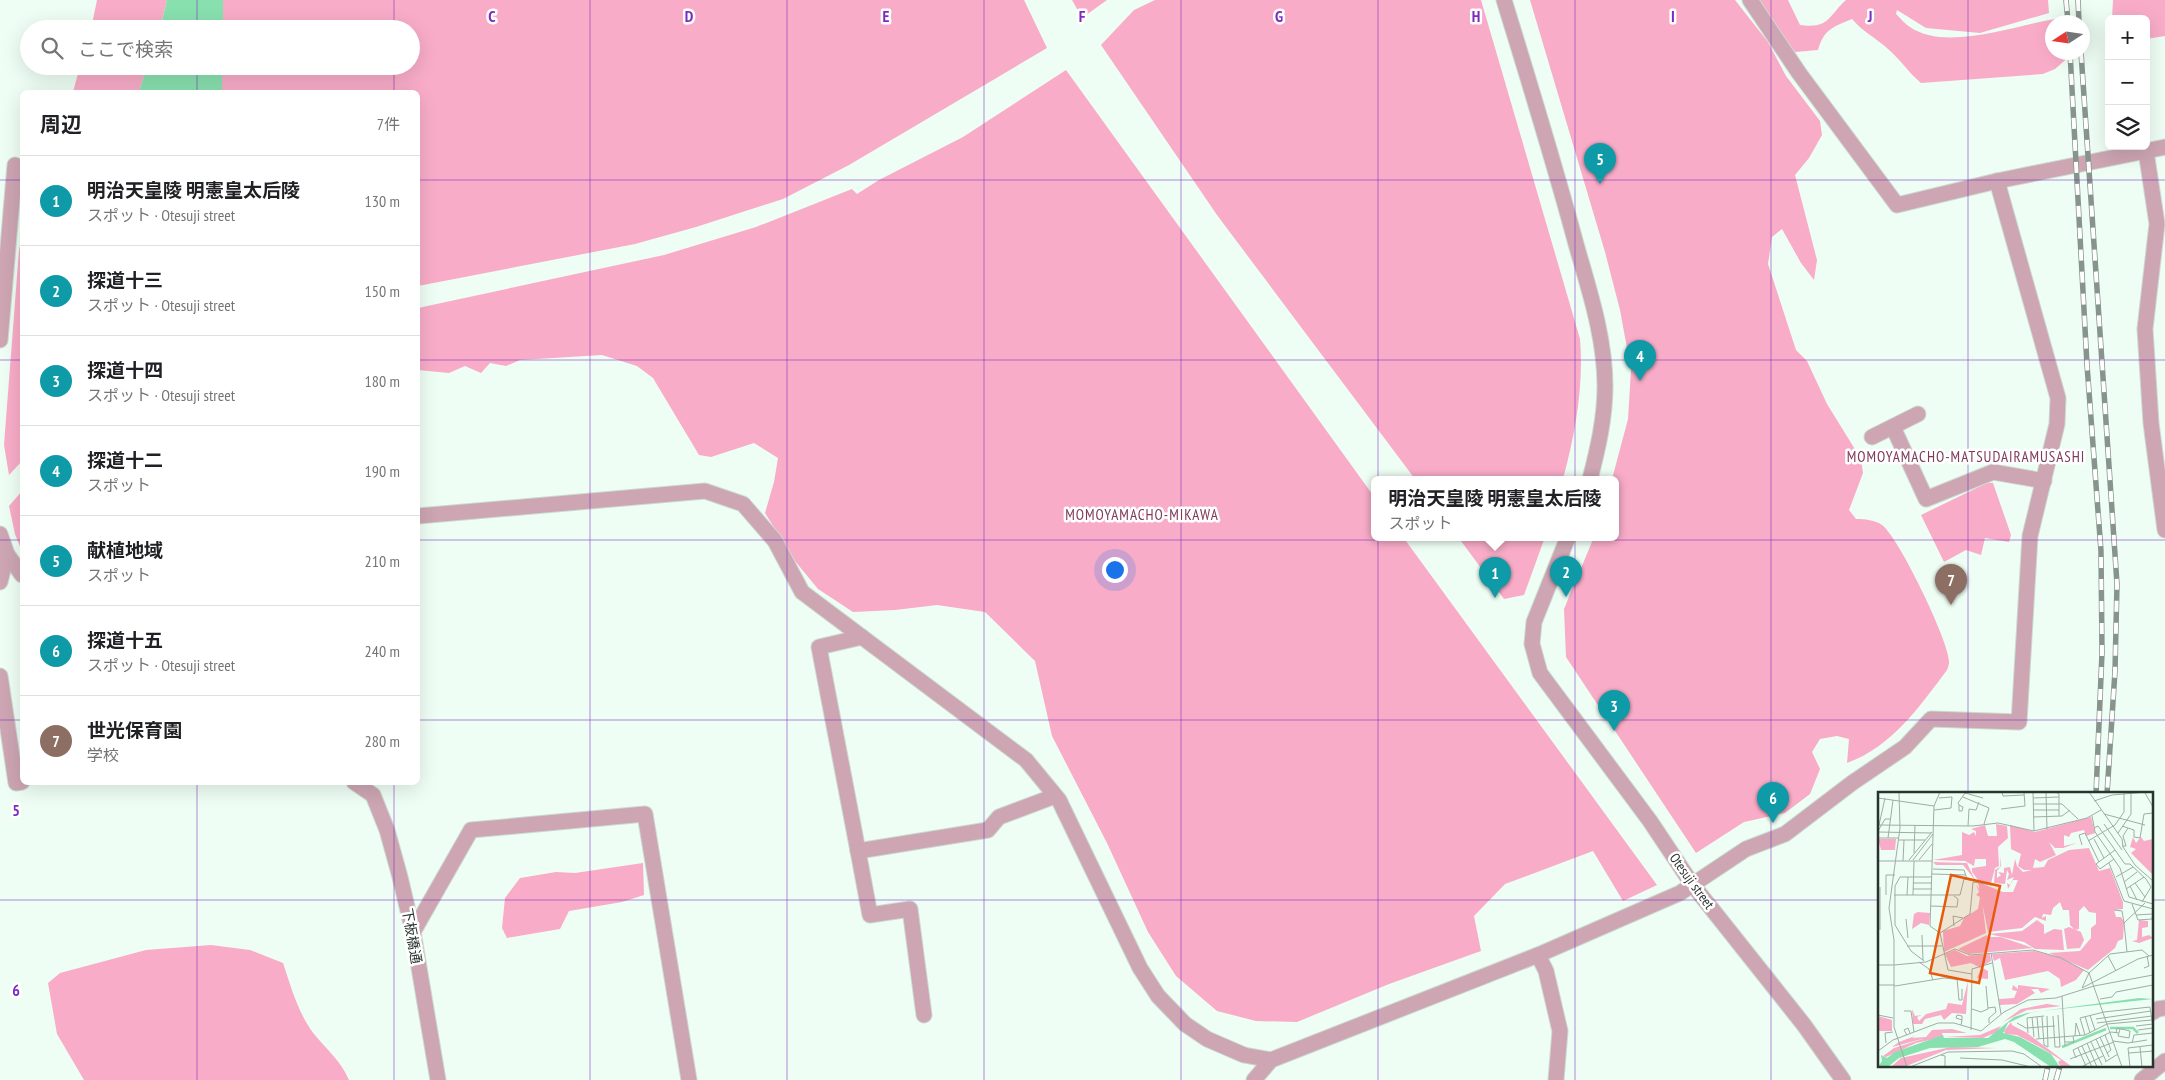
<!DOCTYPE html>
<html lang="ja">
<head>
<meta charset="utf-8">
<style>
  body { margin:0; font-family:"PT Sans Narrow","Noto Sans JP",sans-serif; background:#f6f6f6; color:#202124 }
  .controls { position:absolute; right:15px; top:15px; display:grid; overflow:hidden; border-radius:8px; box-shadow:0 5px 20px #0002 }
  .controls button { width:45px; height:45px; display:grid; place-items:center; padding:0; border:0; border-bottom:1px solid #e0e0e0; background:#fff; color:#202124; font:25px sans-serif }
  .compass { position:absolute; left:2045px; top:15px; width:45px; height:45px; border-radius:50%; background:#fff; box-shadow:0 5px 20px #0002; rotate:258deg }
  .you { position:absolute; left:1114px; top:569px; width:18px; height:18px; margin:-12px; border:4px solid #fff; border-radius:50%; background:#1a73e8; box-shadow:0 0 0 8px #1a73e833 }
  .badge { display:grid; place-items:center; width:32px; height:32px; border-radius:50%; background:#7c3aed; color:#fff; font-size:16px; font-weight:700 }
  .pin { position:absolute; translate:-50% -41px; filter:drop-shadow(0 1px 2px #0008) }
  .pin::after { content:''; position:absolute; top:26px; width:18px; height:15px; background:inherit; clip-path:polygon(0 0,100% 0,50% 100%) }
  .popup { position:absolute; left:1371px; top:476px; width:248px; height:65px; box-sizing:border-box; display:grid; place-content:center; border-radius:8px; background:#fff; filter:drop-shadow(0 1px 4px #0005); font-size:16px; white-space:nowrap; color:#757577 }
  .popup b { font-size:19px; color:#202124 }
  .popup::after { content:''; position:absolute; left:50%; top:100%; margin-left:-10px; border:10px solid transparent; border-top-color:#fff }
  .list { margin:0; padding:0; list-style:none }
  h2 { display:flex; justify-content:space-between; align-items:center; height:65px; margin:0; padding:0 20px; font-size:21px }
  h2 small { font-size:16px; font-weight:400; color:#757577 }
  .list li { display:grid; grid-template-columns:32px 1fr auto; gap:15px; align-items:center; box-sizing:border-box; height:90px; padding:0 20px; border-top:1px solid #e0e0e0 }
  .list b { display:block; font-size:19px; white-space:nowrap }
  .list p { margin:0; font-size:16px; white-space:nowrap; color:#757577 }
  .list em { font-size:16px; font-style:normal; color:#757577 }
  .icon { flex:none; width:28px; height:28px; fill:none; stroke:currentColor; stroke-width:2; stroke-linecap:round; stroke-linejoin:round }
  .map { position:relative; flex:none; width:2165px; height:1080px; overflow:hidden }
  .search { position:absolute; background:#fff; box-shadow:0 5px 20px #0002; left:20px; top:20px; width:400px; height:55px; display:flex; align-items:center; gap:12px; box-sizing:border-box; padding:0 18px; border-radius:28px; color:#757577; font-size:19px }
  .panel { position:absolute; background:#fff; box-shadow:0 5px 20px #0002; left:20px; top:90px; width:400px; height:695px; border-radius:8px }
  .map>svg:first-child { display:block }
  .green { fill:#f8acc8 }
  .water { fill:#89e0af }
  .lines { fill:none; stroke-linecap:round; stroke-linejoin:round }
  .minor-casing { stroke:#cbdad0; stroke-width:17 }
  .minor { stroke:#cda5b3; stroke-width:15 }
  .rail-casing { stroke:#87948c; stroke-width:5.5 }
  .rail { stroke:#fff; stroke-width:4; stroke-dasharray:11; stroke-linecap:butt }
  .grid { fill:none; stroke:#7b2cbf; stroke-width:1; stroke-opacity:0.55 }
  .labels { text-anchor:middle; stroke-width:5; stroke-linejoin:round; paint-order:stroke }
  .street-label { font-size:14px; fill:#29342e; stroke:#fff }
  .neighbourhood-label { font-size:15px; letter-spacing:1px; fill:#7f3b58; stroke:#fff }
  .inset-river { fill:none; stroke:#89e0af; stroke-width:2.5 }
  .inset-road { fill:none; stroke:#9fada5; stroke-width:1 }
  .view { fill:#e8590c; fill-opacity:0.15; stroke:#e8590c; stroke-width:2.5 }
  .inset-edge { fill:none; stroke:#29342e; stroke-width:2.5 }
  .grid-label { font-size:16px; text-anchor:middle; font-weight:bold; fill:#7b2cbf; stroke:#fff; stroke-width:5; stroke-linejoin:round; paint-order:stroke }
</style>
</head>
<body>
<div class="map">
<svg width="2165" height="1080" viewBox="0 0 2165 1080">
  <rect width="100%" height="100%" fill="#eefef4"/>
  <!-- green -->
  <g class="green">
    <path d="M97 0H167L160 29H91Z"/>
    <path d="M223 0H1024L1047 48 849 165 783 199 696 227 635 244 418 286V92H222V66H411V29H223Z"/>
    <path d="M1072 0H1107L1082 18Z"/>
    <path d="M1155 0H1481L1580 339C1584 386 1575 434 1563 479H1415L1217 215 1101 45 1134 10Z"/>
    <path d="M1530 0H1735L1768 42 1786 76 1820 121 1822 135 1809 158 1795 175 1817 260 1814 280 1801 263 1782 229 1772 237 1768 264 1796 350 1807 361 1827 404 1861 459 1863 473 1849 510 1856 519C1865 519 1875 520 1882 525 1898 536 1950 643 1949 662 1949 665 1948 667 1947 670 1919 707 1893 746 1847 763L1849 739 1837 736 1820 739 1812 752 1820 769 1810 794 1785 813 1744 822 1696 853 1566 657 1564 609 1594 537H1615V479H1612L1628 419 1631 370 1620 310 1605 252Z"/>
    <path d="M1753 0H1788L1800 25C1830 29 1828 16 1846 0H2048L2049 13 1980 33 1926 28 1897 10 1896 14C1900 18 1905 24 1910 27 1946 52 2016 25 2055 19L2058 22H2052V52L2070 53V56L2055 69 2043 74 1921 83C1909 73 1900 59 1888 49 1876 38 1863 32 1852 19 1833 27 1824 29 1818 50L1795 52 1781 41Z"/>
    <path d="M2113 0H2165V36L2146 39V19H2112Z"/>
    <path d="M80 66H147L139 92H73Z"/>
    <path d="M1066 70 1375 498V537H1403L1657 885 1623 901 1593 851 1505 884 1474 916 1481 951 1389 984 1297 1022 1256 1021 1217 1011 1176 976 1148 932 1107 843 1052 736 1035 661 985 612 937 605 895 610 853 612 818 589 795 561 765 513 774 482 778 458 754 443 711 457 699 455 653 378 637 366 602 355 520 360 506 366 490 363 481 373 465 366 449 373 418 370V308L664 255 756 227 852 189 857 194 879 180 963 137Z"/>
    <path d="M22 237V461L9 475 4 445 19 250Z"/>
    <path d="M1987 483H1993L2011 535 2009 542 1985 538 1981 555 1966 550 1944 562 1921 515Z"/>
    <path d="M22 491V549H21L15 534 9 506Z"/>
    <path d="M1458 537H1545L1524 595 1504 599Z"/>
    <path d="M643 863 644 895 622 902 569 911 560 929 507 938 502 928 505 898 520 878 556 872 575 873Z"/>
    <path d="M211 945 250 950 283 963C291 987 298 1013 314 1034 327 1050 341 1061 349 1080H84L57 1034 48 983 60 973 146 950Z"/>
  </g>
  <!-- water -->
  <g class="water">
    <path d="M167 0H223V29H160Z"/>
    <path d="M147 66H222V92H139Z"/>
  </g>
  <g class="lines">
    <defs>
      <g id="minor">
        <path d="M1504 0C1529 81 1554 162 1576 244 1589 290 1605 337 1605 386 1605 418 1598 448 1590 479"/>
        <path d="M1750 0 1799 73 1897 205 1997 181 2165 147"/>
        <path d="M2146 151 2157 224 2145 329 2151 423 2165 530"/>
        <path d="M0 340 15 165"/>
        <path d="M1893 427 1926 499 1993 472 2044 481"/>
        <path d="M1872 437 1918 414"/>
        <path d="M418 516 705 491 743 504 775 541 802 592 1026 760 1059 800 1140 968 1158 996 1185 1024 1207 1039 1244 1055 1271 1060"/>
        <path d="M0 534 7 554 22 575"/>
        <path d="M1568 537 1534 622 1532 644 1540 673 1650 821 1692 884 1804 1025 1843 1080"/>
        <path d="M0 582 7 554"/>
        <path d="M862 637 819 647 858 851 988 830 999 817 1055 796"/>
        <path d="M0 676 16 783 22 782"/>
        <path d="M354 782 373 795 387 830 400 877 413 932 438 1080"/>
        <path d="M858 851 870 915 910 909 924 1015"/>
        <path d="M413 932 471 830 645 814 689 1080"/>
        <path d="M1538 955 1546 971 1560 1031 1556 1080"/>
        <path d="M2151 1013 2158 1009 2165 1008"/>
        <path d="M1254 1080 1271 1060 1538 955 1680 893 1746 849 1785 834 1852 783 1905 747 1931 719 2019 722 2030 536 2057 424 2058 398 1997 181"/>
        <path d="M2142 1080 2165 1061"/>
      </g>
    </defs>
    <!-- minor casing -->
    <use href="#minor" class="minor-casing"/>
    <!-- minor -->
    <use href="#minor" class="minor"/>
    <defs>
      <g id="rail">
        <path d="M2066 0 2068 22"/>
        <path d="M2078 0 2079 22"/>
        <path d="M2070 52 2087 365 2101 551 2102 653 2096 794"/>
        <path d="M2081 52 2117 584 2115 671 2107 794"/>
        <path d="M2045 1080 2048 1066"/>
        <path d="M2056 1080 2060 1066"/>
      </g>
    </defs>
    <!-- rail casing -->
    <use href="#rail" class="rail-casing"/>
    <!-- rail -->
    <use href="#rail" class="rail"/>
  </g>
  <!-- grid -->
  <path class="grid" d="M197 0V29M394 0V29M590 0V1080M787 0V1080M984 0V1080M1181 0V1080M1378 0V1080M1575 0V1080M1771 0V1080M1968 0V794M197 66V92M394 66V92M0 180H22M418 180H2165M0 360H22M418 360H2165M0 540H22M418 540H2165M0 720H22M418 720H2165M197 782V1080M394 782V1080M0 900H1879M2151 900H2165M1968 1066V1080"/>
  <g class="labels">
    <!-- street labels -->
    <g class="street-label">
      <text transform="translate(1692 881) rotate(54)" y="5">Otesuji street</text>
      <text transform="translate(412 936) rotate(80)" y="5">下板橋通</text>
    </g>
    <!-- neighbourhood labels -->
    <g class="neighbourhood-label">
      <text x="1966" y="462">MOMOYAMACHO-MATSUDAIRAMUSASHI</text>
      <text x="1142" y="520">MOMOYAMACHO-MIKAWA</text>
    </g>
  </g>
  <!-- overview -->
  <g transform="translate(1878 792)">
    <rect width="275" height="275" fill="#eefef4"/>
    <path d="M213 25 217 41 208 44 206 38 193 41 191 45 186 43V54L199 51 185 56H177L171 50 178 63 162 70 157 67 155 76 166 75 170 68 191 58 211 56 221 79 232 76 245 110V117L236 118 238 125H243L246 130 245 147 240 149 237 156 210 178 171 161 202 159 213 146V136L218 132V121L211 120 206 114 201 119V137L197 138 192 133 191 118H185L182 110 175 116 173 123 165 122 164 126 168 124V129L157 125 144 136 110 140 100 90 125 100H135L140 88H135L130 97 129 91 132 93 136 85 129 88 131 82 129 78 127 92 116 91 117 78 122 75 123 64V74L119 79V86L123 83 120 80 126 81V76L132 75 134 83 137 67 139 74 145 80 154 78H146L140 74 143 62 133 57 132 33 157 40ZM118 32 129 34 130 46 120 55 121 74 117 76 113 91 100 88 94 80V76L108 74V67H97L96 74 87 69 55 68 84 63V40L91 43 96 40 98 44V39L93 37 107 33 110 44H119ZM255 45 258 51 263 45 266 49 275 47V83L253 61 258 57 252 55ZM0 47H18L17 58H3ZM55 70 89 71 97 88 85 73H58ZM98 92 103 100 108 141 66 160 65 139 82 134 86 126 100 117 102 105 98 103 101 100ZM40 120 52 121 51 133 43 131 34 137 36 122ZM159 128 166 133V142L176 137 184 138 186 158 157 157 146 150 111 142 144 139ZM261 128 270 129V135L264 136V145L271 143 275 146 261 151 254 149 259 148ZM191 135 203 140 206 148 202 156 189 157 186 137ZM109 143 111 148V145H123L155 156 91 162 80 157ZM77 158 89 164 112 162 113 169 103 175 110 179V187L99 186 103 176 93 171 73 175 67 162ZM156 159 181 165 206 178 198 188 183 195 182 187 170 179 127 188 122 166 116 169 114 162ZM90 189 88 222 74 221 66 228 63 223 47 227 44 232H35L34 217 37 224 44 223 39 225 41 229 48 222 68 217 70 211 84 213ZM135 193 140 197V193L172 197 163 201 160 197H153L157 201 139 212 122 213 121 207 136 206 139 199 134 198ZM184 209 169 212 183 214 149 218 125 230 143 217ZM0 224 14 228V239H0ZM133 230 134 233 149 241 194 275H183L180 270 183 268 162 255 139 243 127 242 126 239ZM123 234 119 240 105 246 66 245 102 243ZM74 237 89 241H64L65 245 38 251 8 265 5 264 16 256 48 246 14 255 21 250 37 244 34 246 48 245 54 238ZM73 255 119 256 68 258 26 275H13L23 266Z" fill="#f8acc8"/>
    <path d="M261 206 275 207 154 220 130 231 125 241 142 245 173 262 182 275H173L136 250 127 247 100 255 52 256 21 266 11 274 0 275 4 269 3 263 9 266 17 260 65 243 66 246H110L136 225 149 221Z" fill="#89e0af"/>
    <path class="inset-river" d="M232 236H255L260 241M184 255 228 237"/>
    <path class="inset-road" d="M21 0 22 36 11 116 16 148V235L29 275M62 0 56 14 52 134 62 141 70 178 94 182M124 0 125 4 146 3M155 0 156 39M168 0 169 37M178 0 181 2V24M211 0 244 47 245 55 257 73 275 89M87 1 105 6M267 1 275 15M85 5 111 16 106 32M0 6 56 14M155 6 181 5M216 9 234 3 269 0M155 12H184L200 27M81 13 85 15 84 19H81V13L80 11 87 1M123 17 147 14 146 0M56 18 73 16 74 5 61 6M155 18H181M226 22 267 33M214 24 217 40 242 76 251 105 275 112M155 25 184 24 192 18M226 32 244 58M0 33 95 34 120 31 156 39 209 26 223 18M1 33 7 6M90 34 91 17 98 18 101 10M244 34 256 38V45L262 46 266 22 275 21M216 36 220 34 247 72H252L268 87 273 95 264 110M0 39 7 27H12M0 40 53 41M240 41 253 22V0M0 46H20M10 46 15 8M216 47 226 66M20 48H47M210 49 237 33 246 20V0M204 53 201 43 207 41 221 70M244 54H248L245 44 250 36M36 61 37 34M236 67 222 77 218 72 237 58M31 68 54 40M35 68 55 42M41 68 54 52M0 69H54M25 69 26 48M231 71 246 109 275 117M55 77 86 78 89 87M54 82 88 83M238 85 255 75M246 90 259 80M35 91H54M257 91 267 105M252 94 259 108M35 97H54M248 97 266 85M8 103V83H17M16 103H82L86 87 97 89M29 103 30 85M35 103 36 69M254 112 260 128 274 127 275 120M53 114 79 115 80 107 76 104M236 118 244 119 246 131M258 123 274 122M28 127 30 146M76 134 75 124 85 126M2 138V95M62 141 92 122 95 90 114 93M44 143 45 168M29 154H64M249 160 246 131 267 111M113 161 123 222M230 164 238 179M46 169 33 159 17 133V94L22 85H54M41 170 51 177 55 188M0 173H16M16 173 48 170 77 157 92 163 155 158 183 166 211 181 244 275M266 176 271 174 269 164M79 186 81 208H84V197M0 193H17M17 194 66 186 94 189M204 196 211 181 232 162 264 158 271 164M204 196 260 167 275 163M184 204 187 254M222 207 234 205 238 200 275 193M110 216 117 215 118 220 111 226V231M94 217 103 220 110 217 108 194M26 219H33L36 240M0 223 15 226M212 223 217 238M175 224 177 255H182L180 223M207 224 212 241M154 225 156 245M159 225 161 246M164 225 166 253 170 255 169 224M218 227 273 219M139 231 148 236 177 234M219 231 274 224M83 233 84 228V224L79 223 78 226 84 228M258 234 275 232M93 238 94 177 114 171M260 238 275 236M150 241 149 226 166 224M238 241 239 236 252 239 251 246 240 244 242 237M29 243 26 238 30 236 32 241M207 243 202 226 226 220 272 215 275 235M227 243 233 258 229 261M197 244 198 231 202 243M222 245 231 265M158 247 207 243 229 232 274 228M218 247 228 269M235 249 250 251 269 248M187 250H196L195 244M213 250 224 273M8 251 7 241 15 240M209 251 219 275M254 251 256 243 275 241M204 254 214 275M262 255 264 275M200 256 208 274M0 259 15 248 60 231H76L103 239 126 220 150 208 178 206 216 194 275 183M251 261 275 259M63 263 67 264V275M82 266 124 268 153 275M198 266 195 258 233 240 241 241M192 267 236 250M227 270 240 262M32 275 70 260 134 259 146 262 164 275M203 275 225 264M252 275 250 256 275 253"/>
    <path class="view" d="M73 83 122 94 101 191 52 181Z"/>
    <rect width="275" height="275" class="inset-edge"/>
  </g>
  <g class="grid-label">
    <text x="492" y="22">C</text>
    <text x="689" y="22">D</text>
    <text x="886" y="22">E</text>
    <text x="1082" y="22">F</text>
    <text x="1279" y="22">G</text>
    <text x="1476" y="22">H</text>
    <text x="1673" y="22">I</text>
    <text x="1870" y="22">J</text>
    <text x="16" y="816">5</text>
    <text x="16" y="996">6</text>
  </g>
</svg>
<div class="controls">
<button>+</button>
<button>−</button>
<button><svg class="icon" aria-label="layers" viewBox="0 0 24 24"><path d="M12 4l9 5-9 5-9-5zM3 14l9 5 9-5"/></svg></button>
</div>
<svg class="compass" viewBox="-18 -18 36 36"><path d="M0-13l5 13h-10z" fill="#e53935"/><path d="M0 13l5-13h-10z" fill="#757577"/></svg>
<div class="you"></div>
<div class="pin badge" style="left:1495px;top:598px;background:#0f9aa8">1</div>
<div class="popup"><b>明治天皇陵 明憲皇太后陵</b>スポット</div>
<div class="pin badge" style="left:1566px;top:597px;background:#0f9aa8">2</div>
<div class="pin badge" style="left:1614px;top:731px;background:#0f9aa8">3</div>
<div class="pin badge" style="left:1640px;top:381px;background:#0f9aa8">4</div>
<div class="pin badge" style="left:1600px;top:184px;background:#0f9aa8">5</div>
<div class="pin badge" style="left:1773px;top:823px;background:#0f9aa8">6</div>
<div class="pin badge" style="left:1951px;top:605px;background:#8d6e63">7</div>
<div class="search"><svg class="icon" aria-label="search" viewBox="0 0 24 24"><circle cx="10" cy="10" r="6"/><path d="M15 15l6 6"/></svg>ここで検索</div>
<section class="panel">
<h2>周辺<small>7件</small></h2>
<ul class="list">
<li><span class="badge" style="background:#0f9aa8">1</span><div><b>明治天皇陵 明憲皇太后陵</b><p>スポット · Otesuji street</p></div><em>130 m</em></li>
<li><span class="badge" style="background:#0f9aa8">2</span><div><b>探道十三</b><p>スポット · Otesuji street</p></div><em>150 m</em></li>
<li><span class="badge" style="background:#0f9aa8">3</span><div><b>探道十四</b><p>スポット · Otesuji street</p></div><em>180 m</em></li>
<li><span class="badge" style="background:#0f9aa8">4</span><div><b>探道十二</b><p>スポット</p></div><em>190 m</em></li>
<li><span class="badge" style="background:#0f9aa8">5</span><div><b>献植地域</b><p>スポット</p></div><em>210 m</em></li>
<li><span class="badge" style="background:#0f9aa8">6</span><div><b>探道十五</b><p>スポット · Otesuji street</p></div><em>240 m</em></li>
<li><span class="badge" style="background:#8d6e63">7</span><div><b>世光保育園</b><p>学校</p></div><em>280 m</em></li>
</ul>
</section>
</div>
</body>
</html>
